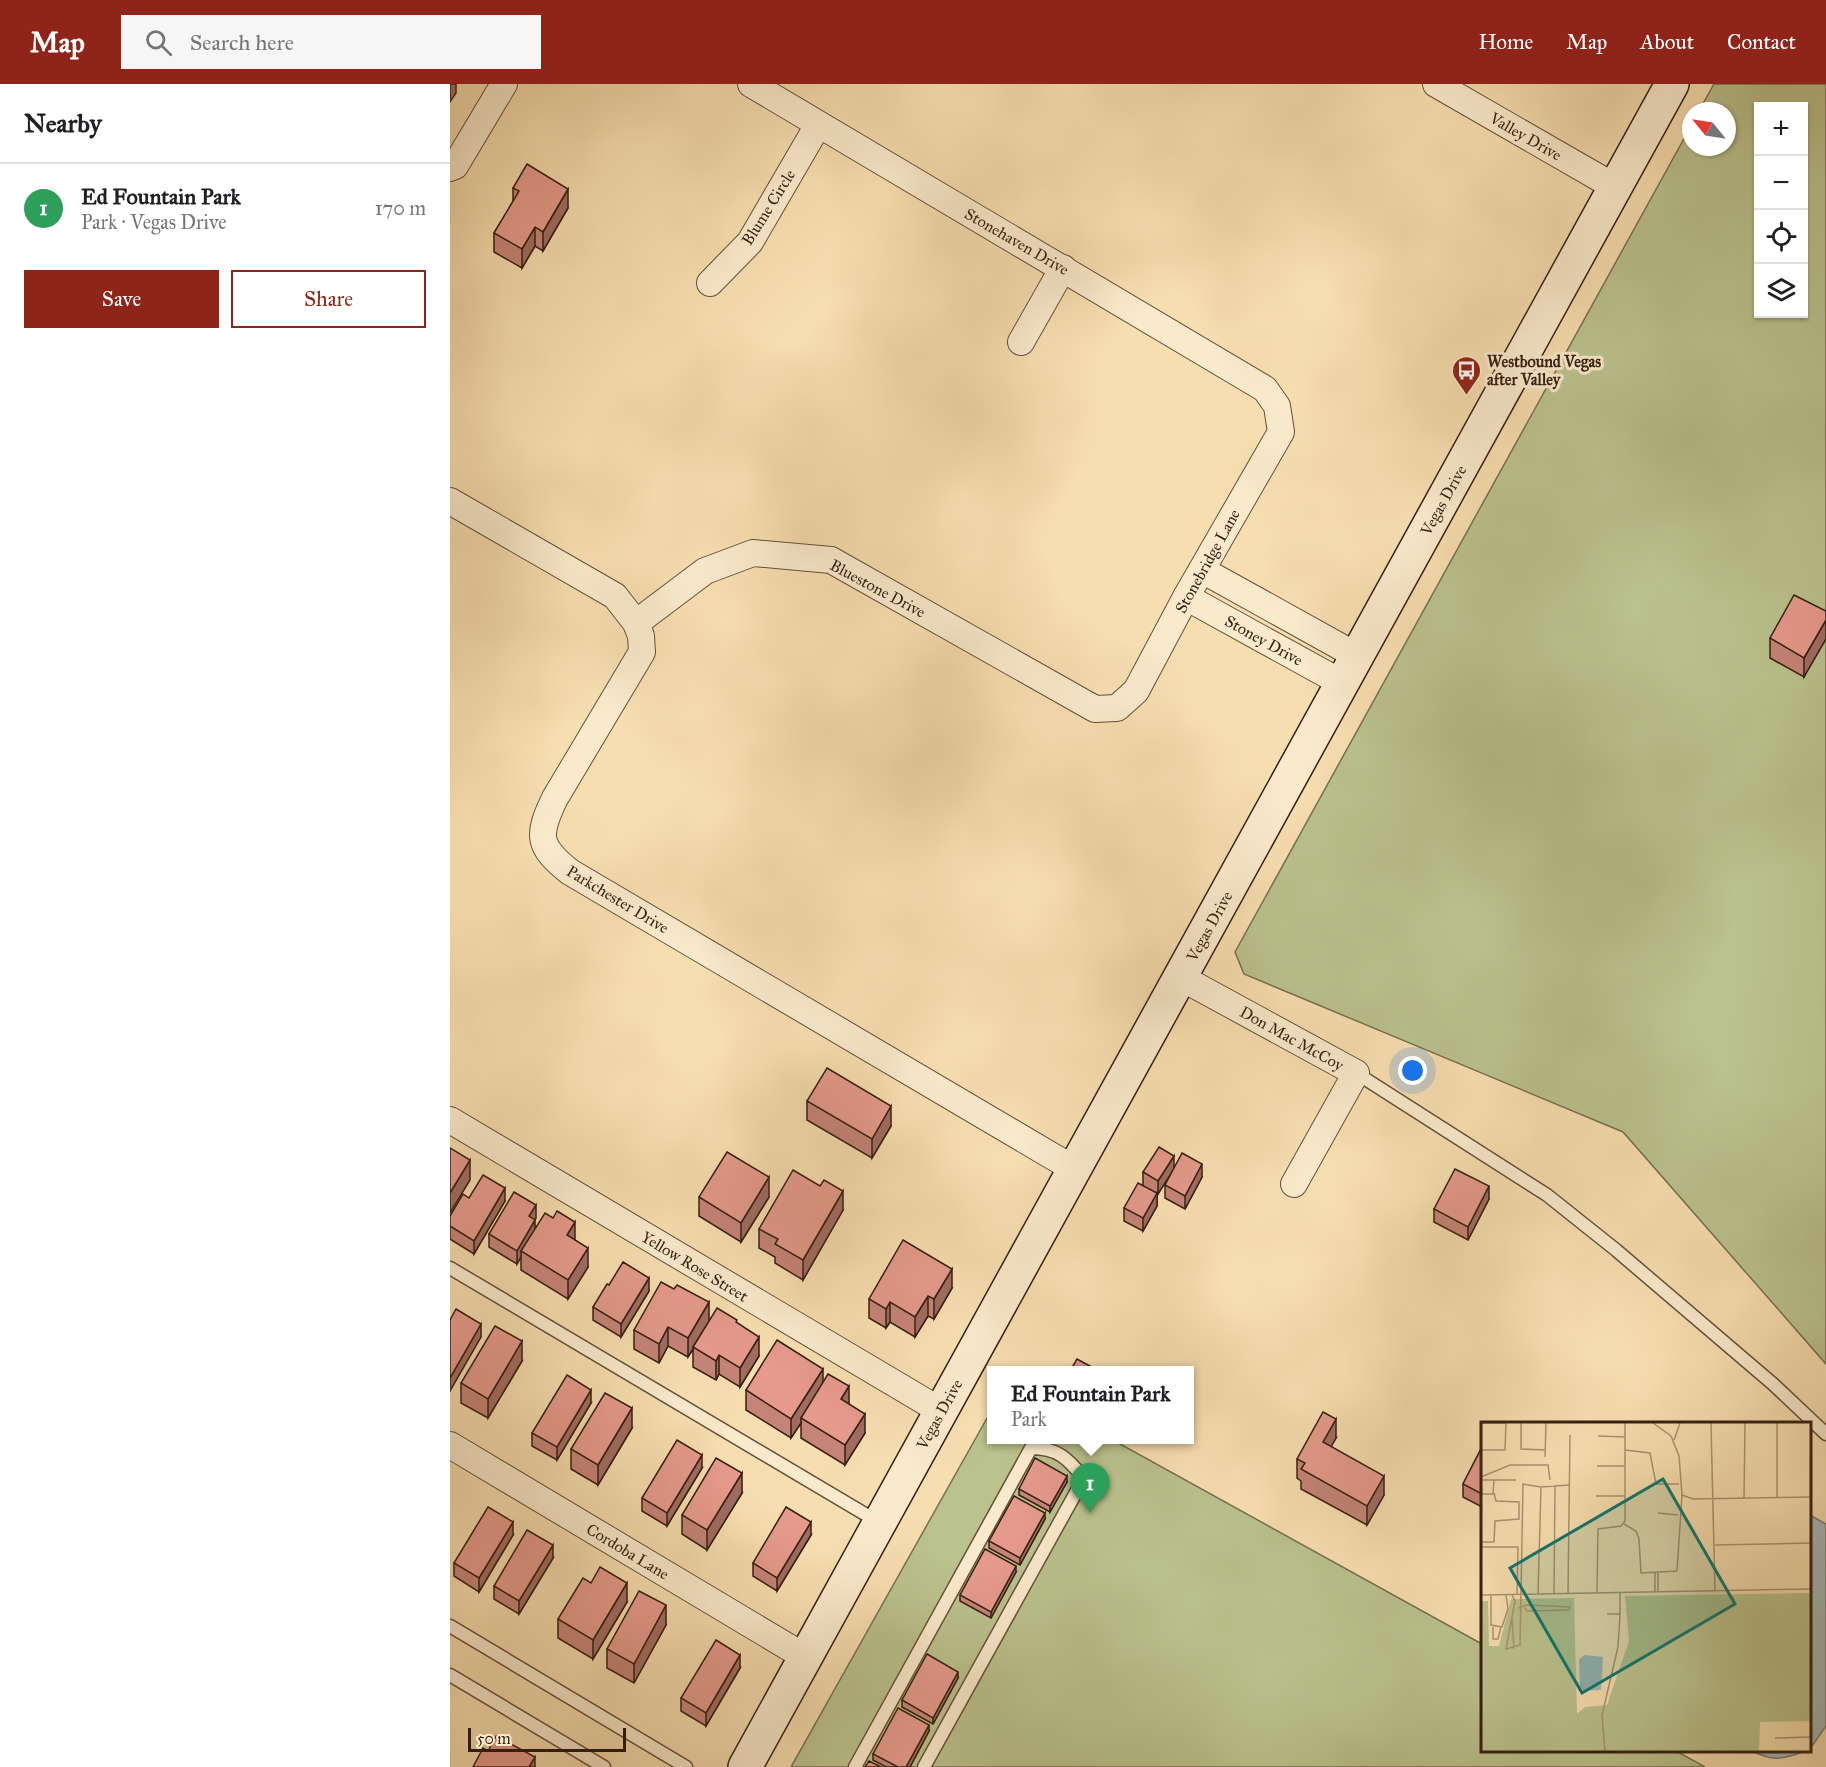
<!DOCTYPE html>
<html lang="en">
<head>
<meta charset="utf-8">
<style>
  body { margin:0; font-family:"IM FELL Great Primer",serif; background:#f6f6f6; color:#202124 }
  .controls { position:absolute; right:18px; top:18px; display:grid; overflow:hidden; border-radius:0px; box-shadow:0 2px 4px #0004 }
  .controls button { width:54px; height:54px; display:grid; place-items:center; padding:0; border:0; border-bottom:2px solid #e0e0e0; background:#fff; color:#202124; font:30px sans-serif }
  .compass { position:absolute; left:1232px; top:18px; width:54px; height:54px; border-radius:50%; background:#fff; box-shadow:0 2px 4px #0004; rotate:300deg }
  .scale { position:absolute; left:18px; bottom:15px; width:158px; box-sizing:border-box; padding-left:6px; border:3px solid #361f10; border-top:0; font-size:16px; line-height:21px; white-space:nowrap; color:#361f10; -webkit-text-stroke:4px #faeacc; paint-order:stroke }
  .you { position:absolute; left:963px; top:987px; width:21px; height:21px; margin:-15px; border:4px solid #fff; border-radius:50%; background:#1a73e8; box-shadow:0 0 0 9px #1a73e833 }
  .badge { display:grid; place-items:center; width:39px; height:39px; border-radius:50%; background:#8f2418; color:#fff; font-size:20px; font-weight:700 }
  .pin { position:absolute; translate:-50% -50px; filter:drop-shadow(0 2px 3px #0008) }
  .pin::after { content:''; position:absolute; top:32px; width:21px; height:18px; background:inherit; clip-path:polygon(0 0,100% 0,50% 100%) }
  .popup { position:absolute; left:537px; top:1282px; width:207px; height:78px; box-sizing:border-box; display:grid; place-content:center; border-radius:0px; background:#fff; filter:drop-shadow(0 2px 4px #0005); font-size:20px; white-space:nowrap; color:#757577 }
  .popup b { font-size:22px; color:#202124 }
  .popup::after { content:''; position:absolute; left:50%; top:100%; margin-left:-12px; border:12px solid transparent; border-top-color:#fff }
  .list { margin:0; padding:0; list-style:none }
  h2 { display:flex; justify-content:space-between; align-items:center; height:78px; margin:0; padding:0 24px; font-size:26px }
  h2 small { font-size:20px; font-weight:400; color:#757577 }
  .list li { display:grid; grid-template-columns:39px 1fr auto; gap:18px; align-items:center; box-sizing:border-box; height:90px; padding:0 24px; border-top:2px solid #e0e0e0 }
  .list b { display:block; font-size:22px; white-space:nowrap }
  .list p { margin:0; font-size:20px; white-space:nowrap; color:#757577 }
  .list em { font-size:20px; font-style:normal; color:#757577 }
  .actions { display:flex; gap:12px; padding:18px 24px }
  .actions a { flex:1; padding:14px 0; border:2px solid #8f2418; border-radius:0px; text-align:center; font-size:21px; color:#8f2418 }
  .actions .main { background:#8f2418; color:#fff }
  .icon { flex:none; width:33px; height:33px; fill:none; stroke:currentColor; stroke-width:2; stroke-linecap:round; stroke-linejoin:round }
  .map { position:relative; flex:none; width:1376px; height:1683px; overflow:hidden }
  header { display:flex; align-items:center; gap:36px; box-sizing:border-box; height:84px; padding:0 30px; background:#8f2418; color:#fff }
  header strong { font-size:28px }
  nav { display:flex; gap:33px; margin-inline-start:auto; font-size:21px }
  .search { width:420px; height:54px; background:#f6f6f6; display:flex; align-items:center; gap:15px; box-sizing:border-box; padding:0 21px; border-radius:0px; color:#757577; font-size:22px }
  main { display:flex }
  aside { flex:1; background:#fff }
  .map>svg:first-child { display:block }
  .green { fill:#bac28d; stroke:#78704e; stroke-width:1.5; fill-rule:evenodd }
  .water { fill:#a3b9b8; stroke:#777b75; stroke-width:1.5 }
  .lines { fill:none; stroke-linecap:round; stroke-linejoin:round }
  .lane-casing { stroke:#664f38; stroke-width:15 }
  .street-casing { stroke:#664f38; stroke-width:28 }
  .secondary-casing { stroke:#361f10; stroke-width:36 }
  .lane { stroke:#faeacc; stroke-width:12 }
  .street { stroke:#faeacc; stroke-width:26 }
  .secondary { stroke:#faeacc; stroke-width:33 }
  .wall { fill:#c58478; stroke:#361f10; stroke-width:1.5 }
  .shaded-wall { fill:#a06c62; stroke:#361f10; stroke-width:1.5 }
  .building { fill:#e59a8c; stroke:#361f10; stroke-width:1.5 }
  .labels { text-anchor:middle; stroke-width:6; stroke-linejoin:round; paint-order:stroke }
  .street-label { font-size:16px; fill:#361f10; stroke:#faeacc }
  .poi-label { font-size:16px; font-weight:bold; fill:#361f10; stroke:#faeacc; text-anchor:start }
  .inset-road { fill:none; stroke:#aa9270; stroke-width:1.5 }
  .view { fill:#0f766e; fill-opacity:0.15; stroke:#0f766e; stroke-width:3 }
  .inset-edge { fill:none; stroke:#361f10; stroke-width:3 }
</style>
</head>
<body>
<header>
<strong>Map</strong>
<div class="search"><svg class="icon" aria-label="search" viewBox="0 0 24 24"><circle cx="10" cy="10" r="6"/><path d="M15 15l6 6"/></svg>Search here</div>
<nav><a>Home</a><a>Map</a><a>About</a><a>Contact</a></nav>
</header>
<main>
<aside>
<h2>Nearby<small></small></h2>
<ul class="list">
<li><span class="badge" style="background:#2e9e5b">1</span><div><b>Ed Fountain Park</b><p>Park · Vegas Drive</p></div><em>170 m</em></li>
</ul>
<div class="actions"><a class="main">Save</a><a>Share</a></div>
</aside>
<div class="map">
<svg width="1376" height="1683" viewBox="0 0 1376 1683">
  <rect width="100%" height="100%" fill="#f7deb0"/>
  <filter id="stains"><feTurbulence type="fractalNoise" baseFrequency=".00333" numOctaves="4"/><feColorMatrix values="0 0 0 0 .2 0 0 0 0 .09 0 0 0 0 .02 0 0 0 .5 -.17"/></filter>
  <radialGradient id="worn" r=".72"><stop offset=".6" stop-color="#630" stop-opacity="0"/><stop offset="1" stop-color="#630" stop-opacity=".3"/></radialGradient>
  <!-- green -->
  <g class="green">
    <path d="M1264 0H1376V1280L1173 1048 794 890 785 868 1241 42V63H1277V27H1249ZM1308 22H1354V230H1308Z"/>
    <path d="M541 1327V1356H663L1032 1560V1666L1226 1667 1255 1683H341Z"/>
  </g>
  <!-- water -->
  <g class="water">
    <path d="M1360 1431 1376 1440V1642L1360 1665Z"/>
    <path d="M1302 1667V1666L1356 1667C1333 1675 1324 1678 1302 1667Z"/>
  </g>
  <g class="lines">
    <defs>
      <g id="lane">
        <path d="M906 989 1097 1111 1166 1166 1323 1300 1376 1350"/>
        <path d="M0 1184 430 1439"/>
        <path d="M0 1542 236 1683"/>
        <path d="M0 1591 154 1683"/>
        <path d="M405 1683 581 1364C608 1364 617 1374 634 1394L474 1683"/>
      </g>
      <g id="street">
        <path d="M986 0 1165 103"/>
        <path d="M0 84 5 82 54 0"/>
        <path d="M260 199 300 158 368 41"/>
        <path d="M571 258 613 184"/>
        <path d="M0 417 165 512 186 539 191 552 192 568 105 714C87 751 87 762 120 788L624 1085"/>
        <path d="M752 486 907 572"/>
        <path d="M736 513 892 599"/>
        <path d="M186 539 255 487 303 469 381 476 645 625 667 624 686 607 736 513 831 348 827 322 815 305 301 0"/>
        <path d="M730 893 906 989 844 1100"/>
        <path d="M0 1036 491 1327"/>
        <path d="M0 1361 355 1573"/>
      </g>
      <path id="secondary" d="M295 1683 1222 0"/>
    </defs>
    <!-- lane casing -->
    <use href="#lane" class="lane-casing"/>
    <!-- street casing -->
    <use href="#street" class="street-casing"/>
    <!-- secondary casing -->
    <use href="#secondary" class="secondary-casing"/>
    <!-- lane -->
    <use href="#lane" class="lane"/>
    <!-- street -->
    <use href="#street" class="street"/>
    <!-- secondary -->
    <use href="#secondary" class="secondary"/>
  </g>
  <!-- wall -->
  <g class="wall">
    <path d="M63 104 118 124 93 167 85 162 72 184 44 168V149L63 118Z"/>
    <path d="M1376 527 1354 593 1320 574V554Z"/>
    <path d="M357 1017 441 1042 422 1074 357 1036Z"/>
    <path d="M724 1084 752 1093 735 1125 715 1114V1101L719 1092 708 1110 707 1109V1122L693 1147 674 1137V1124L693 1101V1088Z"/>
    <path d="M249 1113H319L291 1158 249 1132Z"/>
    <path d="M19 1114 55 1117 24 1170 0 1155V1132Z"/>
    <path d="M1039 1115 1018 1156 984 1138V1125Z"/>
    <path d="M393 1126 353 1196 325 1179V1173L309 1164V1145Z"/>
    <path d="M86 1134 84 1136 85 1144 125 1156 138 1183 118 1215 71 1186V1173L67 1180 39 1163V1150Z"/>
    <path d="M159 1201 199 1207 171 1253 143 1236V1223Z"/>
    <path d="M502 1204 484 1235 478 1232 465 1253 440 1238 436 1244 419 1234V1215Z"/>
    <path d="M259 1237 287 1239 309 1272 290 1303 269 1290 266 1296 243 1283V1265L238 1273 218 1262 209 1279 184 1265V1246Z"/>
    <path d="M72 1277 38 1334 11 1319V1299Z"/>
    <path d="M373 1299 399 1320 415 1349 395 1381 351 1354V1339L341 1354 296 1326V1306Z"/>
    <path d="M141 1319 107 1376 82 1362V1349Z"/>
    <path d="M182 1344 148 1401 121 1385V1365Z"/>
    <path d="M886 1354 881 1362 934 1411 917 1441 851 1405V1397L847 1394V1375Z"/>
    <path d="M1032 1363V1423L1013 1413V1400Z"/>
    <path d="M252 1384 217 1442 192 1427V1414Z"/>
    <path d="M617 1398 600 1428 569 1411V1405Z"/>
    <path d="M292 1409 257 1466 232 1450V1431Z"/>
    <path d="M595 1435 570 1481 539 1464V1457Z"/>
    <path d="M63 1451 29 1508 4 1492V1479Z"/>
    <path d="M361 1451 327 1507 303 1492V1479Z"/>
    <path d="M103 1474 69 1530 44 1515V1502Z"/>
    <path d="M566 1488 541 1534 510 1517V1511Z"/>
    <path d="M177 1518 143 1575 108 1554V1535Z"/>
    <path d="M216 1541 184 1599 157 1584V1565Z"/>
    <path d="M290 1584 256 1642 231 1627V1614Z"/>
    <path d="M508 1594 483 1640 452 1623V1616Z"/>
    <path d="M479 1647 460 1683H436L423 1676V1670Z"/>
  </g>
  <!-- shaded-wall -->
  <g class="shaded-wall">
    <path d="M0 0H6V9L0 18Z"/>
    <path d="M118 105V124L93 167V148Z"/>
    <path d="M85 143V162L72 184V165Z"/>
    <path d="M1376 536V555L1354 593V574Z"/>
    <path d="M441 1022V1042L422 1074V1055Z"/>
    <path d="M724 1072V1085L708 1110V1097Z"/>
    <path d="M20 1076V1096L0 1129V1109Z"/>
    <path d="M752 1080V1093L735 1125V1112Z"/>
    <path d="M319 1093V1113L291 1158V1139Z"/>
    <path d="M1039 1102V1115L1018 1156V1143Z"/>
    <path d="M55 1104V1117L24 1170V1157Z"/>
    <path d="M393 1107V1126L353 1196V1176Z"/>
    <path d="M707 1109V1122L693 1147V1134Z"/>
    <path d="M86 1121V1134L79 1145V1132Z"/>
    <path d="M85 1136V1149L71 1167V1173L67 1180V1167Z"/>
    <path d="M125 1138V1158L117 1151Z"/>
    <path d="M138 1164V1183L118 1215V1196Z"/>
    <path d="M502 1185V1204L484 1235V1215Z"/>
    <path d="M199 1194V1207L171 1253V1240Z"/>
    <path d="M478 1212V1232L465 1253V1233Z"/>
    <path d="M259 1218V1238L243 1263V1265L238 1273V1254Z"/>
    <path d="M440 1218V1238L436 1244V1225Z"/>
    <path d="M31 1240V1253L0 1307V1294Z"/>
    <path d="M218 1243V1262L209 1279V1260Z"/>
    <path d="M309 1253V1272L290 1303V1284Z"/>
    <path d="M72 1257V1277L38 1334V1315Z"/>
    <path d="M269 1271V1290L266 1296V1277Z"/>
    <path d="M373 1285V1304L351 1334V1339L341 1354V1335Z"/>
    <path d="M399 1302V1322L391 1315Z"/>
    <path d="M141 1306V1319L107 1376V1363Z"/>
    <path d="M182 1324V1344L148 1401V1381Z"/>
    <path d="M415 1330V1349L395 1381V1361Z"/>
    <path d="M886 1335V1354L873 1377V1358Z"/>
    <path d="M252 1371V1384L217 1442V1429Z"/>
    <path d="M292 1389V1409L257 1466V1446Z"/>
    <path d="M617 1392V1398L600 1428V1422Z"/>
    <path d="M934 1392V1411L917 1441V1422Z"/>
    <path d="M595 1429V1435L570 1481V1474Z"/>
    <path d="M63 1438V1451L29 1508V1494Z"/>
    <path d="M361 1438V1451L327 1507V1494Z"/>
    <path d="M103 1461V1474L69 1530V1517Z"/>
    <path d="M566 1482V1488L541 1534V1528Z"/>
    <path d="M177 1499V1518L143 1575V1556Z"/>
    <path d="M216 1521V1541L184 1599V1580Z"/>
    <path d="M290 1571V1584L256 1642V1629Z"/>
    <path d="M508 1588V1594L483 1640V1634Z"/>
    <path d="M479 1641V1647L460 1683H456Z"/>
    <path d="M85 1673V1683H79Z"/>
  </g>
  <!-- building -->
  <g class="building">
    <path d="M77 80 118 105 93 148 85 143 72 165 44 149 69 107 63 104Z"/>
    <path d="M1344 511 1376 527V536L1354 574 1320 554Z"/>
    <path d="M377 984 441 1022 422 1055 357 1017Z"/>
    <path d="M709 1063 724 1072 708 1097 693 1088Z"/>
    <path d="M0 1064 20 1076 0 1109Z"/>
    <path d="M277 1068 319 1093 291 1139 249 1113Z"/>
    <path d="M732 1069 752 1080 735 1112 715 1101Z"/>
    <path d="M1005 1085 1039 1102 1018 1143 984 1125Z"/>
    <path d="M343 1086 370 1102 374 1096 393 1107 353 1176 325 1160 328 1155 309 1145Z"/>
    <path d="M33 1091 55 1104 24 1157 0 1142V1132L13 1110 19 1114Z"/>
    <path d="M688 1099 707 1109 693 1134 674 1124Z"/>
    <path d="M64 1108 86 1121 79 1132 85 1136 67 1167 39 1150Z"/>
    <path d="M107 1127 125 1138 117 1151 138 1164 118 1196 71 1167 95 1129 103 1134Z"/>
    <path d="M453 1156 502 1185 484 1215 478 1212 465 1233 440 1218 436 1225 419 1215Z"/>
    <path d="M173 1178 199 1194 171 1240 143 1223 157 1200 159 1201Z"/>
    <path d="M211 1198 224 1205 227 1201 259 1218 238 1254 218 1243 209 1260 184 1246Z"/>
    <path d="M267 1224 287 1236 286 1238 309 1253 290 1284 269 1271 266 1277 243 1263Z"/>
    <path d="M6 1225 31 1240 0 1294V1236Z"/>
    <path d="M45 1242 72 1257 38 1315 11 1299Z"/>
    <path d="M327 1256 373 1285 341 1335 296 1306Z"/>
    <path d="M627 1275 649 1287H620Z"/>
    <path d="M378 1290 399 1302 391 1315 415 1330 395 1361 351 1334Z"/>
    <path d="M117 1291 141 1306 107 1363 82 1349Z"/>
    <path d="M155 1309 182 1324 148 1381 121 1365Z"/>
    <path d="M873 1328 886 1335 873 1358 934 1392 917 1422 851 1385 855 1379 847 1375Z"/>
    <path d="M227 1356 252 1371 217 1429 192 1414Z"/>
    <path d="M1032 1363V1410L1013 1400Z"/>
    <path d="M266 1374 292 1389 257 1446 232 1431Z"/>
    <path d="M585 1374 617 1392 600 1422 569 1405Z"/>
    <path d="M564 1412 595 1429 570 1474 539 1457Z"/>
    <path d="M38 1423 63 1438 29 1494 4 1479Z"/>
    <path d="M336 1423 361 1438 327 1494 303 1479Z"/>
    <path d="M77 1446 103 1461 69 1517 44 1502Z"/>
    <path d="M535 1465 566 1482 541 1528 510 1511Z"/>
    <path d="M150 1483 177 1499 143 1556 108 1535 133 1494 141 1499Z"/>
    <path d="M189 1507 216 1521 184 1580 157 1565Z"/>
    <path d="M266 1556 290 1571 256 1629 231 1614Z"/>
    <path d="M477 1570 508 1588 483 1634 452 1616Z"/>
    <path d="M448 1624 479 1641 456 1683H448L423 1670Z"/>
    <path d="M46 1652 85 1673 79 1683H23L33 1664 38 1667Z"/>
    <path d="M419 1677 431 1683H415Z"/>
  </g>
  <!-- icons -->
  <defs>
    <symbol id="bus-pin" viewBox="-11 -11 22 30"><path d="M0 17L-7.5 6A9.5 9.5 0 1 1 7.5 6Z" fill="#8f2418" stroke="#faeacc"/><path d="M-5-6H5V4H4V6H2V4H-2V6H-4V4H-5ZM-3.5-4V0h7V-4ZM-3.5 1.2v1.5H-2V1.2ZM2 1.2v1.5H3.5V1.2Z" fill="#fff"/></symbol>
  </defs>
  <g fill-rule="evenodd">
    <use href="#bus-pin" x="1000" y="270" width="33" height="45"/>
  </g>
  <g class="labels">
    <!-- street labels -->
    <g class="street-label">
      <text transform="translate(1076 52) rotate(30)" y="6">Valley Drive</text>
      <text transform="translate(318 123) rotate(-58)" y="6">Blume Circle</text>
      <text transform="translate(567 157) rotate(30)" y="6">Stonehaven Drive</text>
      <text transform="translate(993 416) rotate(-61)" y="6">Vegas Drive</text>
      <text transform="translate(757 477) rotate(-61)" y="6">Stonebridge Lane</text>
      <text transform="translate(428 504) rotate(28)" y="6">Bluestone Drive</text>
      <text transform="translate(814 556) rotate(29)" y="6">Stoney Drive</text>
      <text transform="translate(168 815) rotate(31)" y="6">Parkchester Drive</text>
      <text transform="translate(759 842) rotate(-61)" y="6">Vegas Drive</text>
      <text transform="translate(842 954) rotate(29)" y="6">Don Mac McCoy</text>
      <text transform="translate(245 1182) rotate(31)" y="6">Yellow Rose Street</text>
      <text transform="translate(489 1330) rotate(-61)" y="6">Vegas Drive</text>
      <text transform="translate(178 1467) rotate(31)" y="6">Cordoba Lane</text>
    </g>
    <!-- poi labels -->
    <g class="poi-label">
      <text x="1037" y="283">Westbound Vegas<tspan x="1037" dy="18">after Valley</tspan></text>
    </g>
  </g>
  <!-- overview -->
  <g transform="translate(1031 1338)">
    <rect width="330" height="330" fill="#f7deb0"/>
    <path d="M330 171V299L279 300 278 329H0V179H7L8 224H18L30 177 93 176 96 292 104 285 126 283 148 219 144 174Z" fill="#bac28d"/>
    <path d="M104 233 122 235 120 268 102 269 99 265 98 237Z" fill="#a3b9b8"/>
    <path class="inset-road" d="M0 1H25L24 28H0M40 1V27L64 28M230 1 234 169M117 14 144 15M193 18 199 1M144 28 169 31 175 62H198M64 35 65 1M116 44H144M0 55 29 43H67L69 58M0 58H35M0 59 1 72H12L13 58M60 65 88 63M201 73 212 77 330 75M115 74H144M296 75V1M263 76 264 1M177 91 197 93M143 102 155 109 158 117 160 151 196 149 201 73 198 34 190 14 172 1M0 120H13L14 99 38 97V80L15 79 13 71M234 123 330 121M0 125H37L36 173M174 151V170M177 151V170M116 171 117 107 140 104 144 99V1M57 172 60 65M73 172 74 63M87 172 89 13M0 173 330 167M10 173V203L21 205 27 187 25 173M31 173 34 179 25 227 39 223 42 62 60 65M37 186 46 183 89 185 88 188 46 189 44 186M126 192H139V171M31 197 33 227M12 205V217H17L20 205M294 316 330 315M124 329 121 293 137 225 139 192"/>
    <path class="view" d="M182 57 254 182 101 271 29 146Z"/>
    <rect width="330" height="330" class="inset-edge"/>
  </g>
  <rect width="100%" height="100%" filter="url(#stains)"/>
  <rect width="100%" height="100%" fill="url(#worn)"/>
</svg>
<div class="controls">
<button>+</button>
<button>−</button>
<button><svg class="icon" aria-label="locate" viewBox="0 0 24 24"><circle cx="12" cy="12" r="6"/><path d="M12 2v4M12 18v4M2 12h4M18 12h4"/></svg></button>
<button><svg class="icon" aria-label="layers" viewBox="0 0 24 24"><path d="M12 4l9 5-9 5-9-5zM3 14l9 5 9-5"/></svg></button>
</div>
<svg class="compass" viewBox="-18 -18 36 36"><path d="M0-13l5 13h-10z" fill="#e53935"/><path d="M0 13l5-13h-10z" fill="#757577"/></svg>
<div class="scale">50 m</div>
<div class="you"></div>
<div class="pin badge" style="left:640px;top:1429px;background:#2e9e5b">1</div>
<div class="popup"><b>Ed Fountain Park</b>Park</div>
</div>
</main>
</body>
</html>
